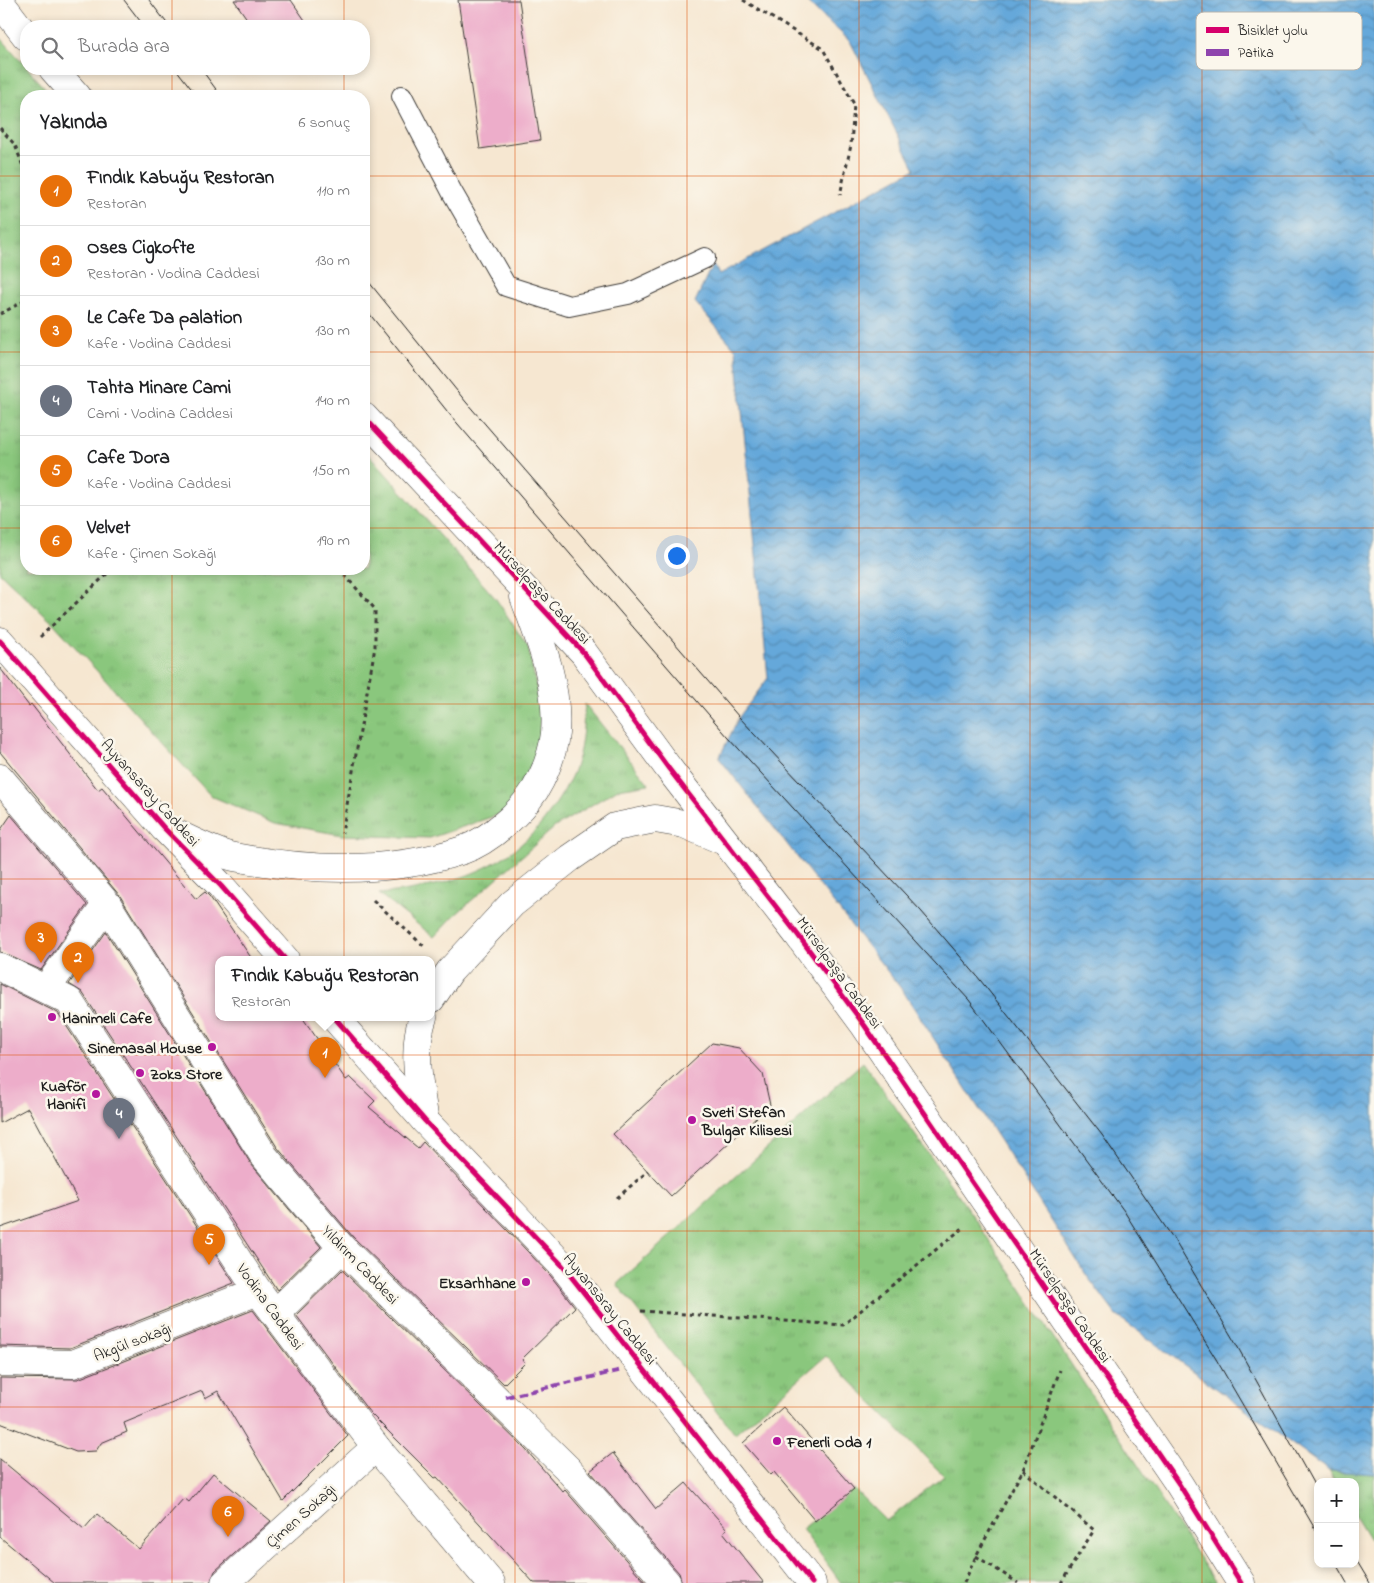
<!DOCTYPE html>
<html lang="tr">
<head>
<meta charset="utf-8">
<style>
  body { margin:0; font-family:"Indie Flower",sans-serif; background:#f2f2f2; color:#202124 }
  .controls { position:absolute; right:15px; bottom:15px; display:grid; overflow:hidden; border-radius:10px; box-shadow:0 2px 8px #0003 }
  .controls button { width:45px; height:45px; display:grid; place-items:center; padding:0; border:0; border-bottom:1px solid #e0e0e0; background:#fff; color:#202124; font:25px sans-serif }
  .you { position:absolute; left:676px; top:555px; width:18px; height:18px; margin:-12px; border:4px solid #fff; border-radius:50%; background:#1a73e8; box-shadow:0 0 0 8px #1a73e833 }
  .badge { display:grid; place-items:center; width:32px; height:32px; border-radius:50%; background:#db2777; color:#fff; font-size:16px; font-weight:700 }
  .pin { position:absolute; translate:-50% -41px; filter:drop-shadow(0 1px 2px #0008) }
  .pin::after { content:''; position:absolute; top:26px; width:18px; height:15px; background:inherit; clip-path:polygon(0 0,100% 0,50% 100%) }
  .popup { position:absolute; left:215px; top:956px; width:220px; height:65px; box-sizing:border-box; display:grid; place-content:center; border-radius:10px; background:#fff; filter:drop-shadow(0 1px 4px #0005); font-size:16px; white-space:nowrap; color:#757577 }
  .popup b { font-size:19px; color:#202124 }
  .popup::after { content:''; position:absolute; left:50%; top:100%; margin-left:-10px; border:10px solid transparent; border-top-color:#fff }
  .list { margin:0; padding:0; list-style:none }
  h2 { display:flex; justify-content:space-between; align-items:center; height:65px; margin:0; padding:0 20px; font-size:21px }
  h2 small { font-size:16px; font-weight:400; color:#757577 }
  .list li { display:grid; grid-template-columns:32px 1fr auto; gap:15px; align-items:center; box-sizing:border-box; height:70px; padding:0 20px; border-top:1px solid #e0e0e0 }
  .list b { display:block; font-size:19px; white-space:nowrap }
  .list p { margin:0; font-size:16px; white-space:nowrap; color:#757577 }
  .list em { font-size:16px; font-style:normal; color:#757577 }
  .icon { flex:none; width:28px; height:28px; fill:none; stroke:currentColor; stroke-width:2; stroke-linecap:round; stroke-linejoin:round }
  .map { position:relative; flex:none; width:1374px; height:1583px; overflow:hidden }
  .search { position:absolute; background:#fff; box-shadow:0 2px 8px #0003; left:20px; top:20px; width:350px; height:55px; display:flex; align-items:center; gap:12px; box-sizing:border-box; padding:0 18px; border-radius:20px; color:#757577; font-size:19px }
  .panel { position:absolute; background:#fff; box-shadow:0 2px 8px #0003; left:20px; top:90px; width:350px; height:485px; border-radius:20px }
  .map>svg:first-child { display:block }
  .grass { fill:url(#grass-tufts); stroke:#53724c }
  .water { fill:url(#water-waves); stroke:#40627b }
  .lines { fill:none; stroke-linecap:round; stroke-linejoin:round }
  .ferry { stroke:#3d5b71; stroke-width:1; stroke-dasharray:6 5; stroke-linecap:butt }
  .building { fill:#edadca }
  .lane-casing { stroke:#3d3a37; stroke-width:22 }
  .street-casing { stroke:#3d3a37; stroke-width:29 }
  .primary-casing { stroke:#3d3a37; stroke-width:29 }
  .path { stroke:#3d3a37; stroke-width:3; stroke-dasharray:4 4; stroke-linecap:butt }
  .lane { stroke:#fff; stroke-width:20 }
  .street { stroke:#fff; stroke-width:28 }
  .primary { stroke:#fff; stroke-width:28 }
  .tram { stroke:#1c1c1c; stroke-width:1 }
  .quiet { stroke:#8e44ad; stroke-width:4; stroke-dasharray:8 4; stroke-linecap:butt }
  .cycleway-casing { stroke:#fbf7ec; stroke-width:8 }
  .cycleway { stroke:#d6006c; stroke-width:5 }
  .grid { fill:none; stroke:#de560d; stroke-width:1; stroke-opacity:0.55 }
  .poi-dot { fill:#b5179e; stroke:#fbf7ec; stroke-width:2 }
  .labels { text-anchor:middle; stroke-width:5; stroke-linejoin:round; paint-order:stroke }
  .street-label { font-size:16px; fill:#1c1c1c; stroke:#fbf7ec }
  .poi-label { font-size:16px; font-weight:bold; fill:#1c1c1c; stroke:#fbf7ec; text-anchor:start }
  .key { fill:#fbf7ec; stroke:#b8b5ae; stroke-width:1 }
  .key-label { font-size:14px; fill:#1c1c1c }
</style>
</head>
<body>
<div class="map">
<svg width="1374" height="1583" viewBox="0 0 1374 1583">
  <defs>
    <pattern id="grass-tufts" width="24" height="20" patternUnits="userSpaceOnUse" patternTransform="scale(1.25)"><rect width="24" height="20" fill="#8ac77d"/><path d="M3 7l-1-3M5 7V3M7 7l1-3M15 17l-1-3M17 17v-4M19 17l1-3" fill="none" stroke="#76aa6b"/></pattern>
    <pattern id="water-waves" width="16" height="10" patternUnits="userSpaceOnUse" patternTransform="scale(1.25)"><rect width="16" height="10" fill="#65a8da"/><path d="M0 5q4-4 8 0t8 0" fill="none" stroke="#5288b0"/></pattern>
  </defs>
  <rect width="100%" height="100%" fill="#fbf7ec"/>
  <filter id="ink" filterUnits="userSpaceOnUse"><feTurbulence type="fractalNoise" baseFrequency=".02" numOctaves="2"/><feDisplacementMap in="SourceGraphic" scale="10" xChannelSelector="R" yChannelSelector="G"/><feConvolveMatrix kernelMatrix="1 2 1 2 8 2 1 2 1" color-interpolation-filters="sRGB"/></filter>
  <filter id="wash" filterUnits="userSpaceOnUse"><feTurbulence type="fractalNoise" baseFrequency=".0096" numOctaves="4" result="noise"/><feDisplacementMap in="SourceGraphic" scale="20" xChannelSelector="R" yChannelSelector="G"/><feGaussianBlur stdDeviation="1.12" result="paint"/><feColorMatrix in="noise" values="0 0 0 0 0 0 0 0 0 0 0 0 0 0 0 0 0 1.4 0 .05"/><feComposite in="paint" operator="in"/></filter>
  <g filter="url(#wash)">
    <rect width="100%" height="100%" fill="#f6e7d1"/>
    <!-- grass -->
    <g class="grass">
      <path d="M0 37 52 96H26V569H364V449L496 599 528 647 541 710 537 763 506 812 430 838 342 835 275 823 211 796 55 625 0 573Z"/>
      <path d="M585 704 649 784 618 789 555 827 454 916 434 937 379 894C451 886 514 869 555 805 564 791 573 776 577 761 583 743 583 723 585 704Z"/>
      <path d="M863 1062 975 1219 1216 1583H841L802 1529 854 1489 886 1521 944 1476 826 1356 735 1434 617 1284Z"/>
      <path d="M1329 1471 1374 1474V1547L1355 1516V1482H1335Z"/>
    </g>
    <!-- water -->
    <path class="water" d="M805 0H1374V1474L1329 1471 1116 1315 1087 1276 903 991 719 758 739 717 768 678 736 350 695 302 713 264 718 275 915 169 850 41Z"/>
    <g class="lines">
      <!-- ferry -->
      <path class="ferry" d="M1196 0 1374 203"/>
    </g>
    <g id="blocks">
      <!-- building -->
      <g class="building">
        <path d="M234 0H291L309 26H252Z"/>
        <path d="M458 0H519L540 140 480 149Z"/>
        <path d="M0 668 29 706 31 704 98 790 102 787 196 899 205 892 210 897 252 959H219V1017H302L346 1080 350 1077 375 1101 369 1107 418 1148 423 1142 550 1275 575 1307 522 1359 525 1363 504 1384 353 1237 277 1147 120 896 0 752Z"/>
        <path d="M11 815 87 905 41 970 0 952V831Z"/>
        <path d="M106 932 251 1164 321 1247 277 1290 82 992 69 984Z"/>
        <path d="M0 984 58 1013 234 1283 70 1348 0 1346V1228L78 1201 28 1108 0 1123Z"/>
        <path d="M712 1043 739 1048 763 1074 770 1105 671 1196 613 1134Z"/>
        <path d="M342 1270 526 1450 563 1492 565 1490 646 1583H534L437 1477 435 1478 370 1413 296 1315Z"/>
        <path d="M253 1310 348 1436 283 1501 218 1391 205 1398 202 1391 124 1423 127 1432 101 1443 96 1451 76 1452 0 1423V1378L78 1379Z"/>
        <path d="M783 1407 854 1489 815 1521 774 1472 771 1475 743 1443Z"/>
        <path d="M613 1453 656 1509 686 1483 727 1529 723 1532 764 1583H682L679 1573 590 1471Z"/>
        <path d="M0 1459 84 1529 97 1514 139 1549 184 1498 189 1502 213 1473 271 1521 215 1571 210 1583H55L0 1537Z"/>
      </g>
    </g>
  </g>
  <g filter="url(#ink)">
    <use href="#blocks" fill-opacity="0" stroke="#3d3a37" stroke-width="1"/>
    <g class="lines">
      <defs>
        <path id="lane" d="M402 96 452 192 506 286 569 306 628 294 705 258"/>
        <g id="street">
          <path d="M0 778 107 904 264 1156 342 1248 567 1468 667 1583"/>
          <path d="M0 967 69 1001 258 1291 376 1447 491 1583"/>
          <path d="M46 989 107 904"/>
          <path d="M275 1314 342 1248"/>
          <path d="M0 1362 73 1364 258 1291"/>
          <path d="M225 1583 376 1447"/>
        </g>
        <g id="primary">
          <path d="M0 2 26 36"/>
          <path d="M53 69 77 96"/>
          <path d="M364 417 584 653 669 769 798 935 865 1026 989 1207 1179 1484 1241 1583"/>
          <path d="M0 641 164 828 221 886 285 959"/>
          <path d="M164 828C185 837 213 853 234 857 308 871 391 874 463 850 489 841 521 812 535 790 545 773 553 753 555 733 559 686 540 640 524 597"/>
          <path d="M431 999 450 971 512 904 570 858 615 827 655 819 684 824 724 841"/>
          <path d="M334 1017 425 1121 562 1265 812 1583"/>
          <path d="M423 1017C412 1049 419 1088 425 1121"/>
        </g>
      </defs>
      <!-- lane casing -->
      <use href="#lane" class="lane-casing"/>
      <!-- street casing -->
      <use href="#street" class="street-casing"/>
      <!-- primary casing -->
      <use href="#primary" class="primary-casing"/>
      <!-- path -->
      <g class="path">
        <path d="M743 0 823 49 854 104 851 145 840 195"/>
        <path d="M0 128 15 145 26 174"/>
        <path d="M0 314 26 300"/>
        <path d="M339 569 375 609V647L342 833"/>
        <path d="M40 637 112 569"/>
        <path d="M373 900 426 948"/>
        <path d="M617 1198 648 1171"/>
        <path d="M641 1311 843 1325 964 1227"/>
        <path d="M1023 1470 1094 1530 1061 1583"/>
        <path d="M976 1556 1018 1583"/>
        <path d="M964 1583 976 1556 1023 1470 1060 1370"/>
      </g>
      <!-- lane -->
      <use href="#lane" class="lane"/>
      <!-- street -->
      <use href="#street" class="street"/>
      <!-- primary -->
      <use href="#primary" class="primary"/>
      <!-- tram -->
      <g class="tram">
        <path d="M124 0 144 26"/>
        <path d="M149 0 169 26"/>
        <path d="M176 69 197 96"/>
        <path d="M201 69 221 96"/>
        <path d="M364 276 466 402 739 717 921 911 977 976 1102 1135 1173 1238 1236 1344 1318 1492"/>
        <path d="M364 307 451 416 728 737 969 1000 1124 1211 1216 1359 1318 1534"/>
        <path d="M1355 1558 1370 1583"/>
        <path d="M1336 1564 1347 1583"/>
      </g>
      <!-- quiet -->
      <path class="quiet" d="M506 1397 622 1370"/>
      <defs>
        <g id="cycleway">
          <path d="M364 417 584 653 669 769 798 935 865 1026 989 1207 1179 1484 1241 1583"/>
          <path d="M0 641 164 828 221 886 285 959"/>
          <path d="M334 1017 425 1121 562 1265 812 1583"/>
        </g>
      </defs>
      <!-- cycleway casing -->
      <use href="#cycleway" class="cycleway-casing"/>
      <!-- cycleway -->
      <use href="#cycleway" class="cycleway"/>
    </g>
  </g>
  <!-- grid -->
  <path class="grid" d="M172 0V26M344 0V26M515 0V1583M687 0V1583M859 0V1583M1030 0V1583M1202 0V1583M172 69V96M344 69V96M0 176H26M364 176H1374M0 352H26M364 352H1374M0 528H26M364 528H1374M172 569V1583M344 569V1583M0 704H1374M0 879H1374M0 1055H1374M0 1231H1374M0 1407H1374"/>
  <!-- markers -->
  <g class="poi-dot">
    <circle cx="52" cy="1017" r="5"/>
    <circle cx="212" cy="1047" r="5"/>
    <circle cx="140" cy="1073" r="5"/>
    <circle cx="96" cy="1094" r="5"/>
    <circle cx="692" cy="1120" r="5"/>
    <circle cx="526" cy="1282" r="5"/>
    <circle cx="777" cy="1441" r="5"/>
  </g>
  <g class="labels">
    <!-- street labels -->
    <g class="street-label">
      <text transform="translate(543 592) rotate(47)" y="6">Mürselpaşa Caddesi</text>
      <text transform="translate(151 792) rotate(48)" y="6">Ayvansaray Caddesi</text>
      <text transform="translate(840 972) rotate(54)" y="6">Mürselpaşa Caddesi</text>
      <text transform="translate(361 1264) rotate(46)" y="6">Yıldırım Caddesi</text>
      <text transform="translate(1071 1305) rotate(56)" y="6">Mürselpaşa Caddesi</text>
      <text transform="translate(271 1306) rotate(54)" y="6">Vodina Caddesi</text>
      <text transform="translate(611 1308) rotate(51)" y="6">Ayvansaray Caddesi</text>
      <text transform="translate(132 1341) rotate(-21)" y="6">Akgül sokağı</text>
      <text transform="translate(300 1515) rotate(-42)" y="6">Çimen Sokağı</text>
    </g>
    <!-- poi labels -->
    <g class="poi-label">
      <text x="62" y="1023">Hanimeli Cafe</text>
      <text x="202" y="1053" text-anchor="end">Sinemasal House</text>
      <text x="150" y="1079">Zoks Store</text>
      <text x="86" y="1091" text-anchor="end">Kuaför<tspan x="86" dy="18">Hanifi</tspan></text>
      <text x="702" y="1117">Sveti Stefan<tspan x="702" dy="18">Bulgar Kilisesi</tspan></text>
      <text x="516" y="1288" text-anchor="end">Eksarhhane</text>
      <text x="787" y="1447">Fenerli Oda 1</text>
    </g>
  </g>
  <!-- legend -->
  <rect x="1196" y="12" width="166" height="58" rx="8" class="key"/>
  <rect x="1206" y="27" width="23" height="6" fill="#d6006c"/>
  <rect x="1206" y="49" width="23" height="7" fill="#8e44ad"/>
  <g class="key-label">
    <text x="1238" y="35">Bisiklet yolu</text>
    <text x="1238" y="57">Patika</text>
  </g>
</svg>
<div class="controls">
<button>+</button>
<button>−</button>
</div>
<div class="you"></div>
<div class="pin badge" style="left:325px;top:1078px;background:#e8710a">1</div>
<div class="popup"><b>Fındık Kabuğu Restoran</b>Restoran</div>
<div class="pin badge" style="left:78px;top:983px;background:#e8710a">2</div>
<div class="pin badge" style="left:41px;top:963px;background:#e8710a">3</div>
<div class="pin badge" style="left:119px;top:1139px;background:#6b7280">4</div>
<div class="pin badge" style="left:209px;top:1265px;background:#e8710a">5</div>
<div class="pin badge" style="left:228px;top:1537px;background:#e8710a">6</div>
<div class="search"><svg class="icon" aria-label="search" viewBox="0 0 24 24"><circle cx="10" cy="10" r="6"/><path d="M15 15l6 6"/></svg>Burada ara</div>
<section class="panel">
<h2>Yakında<small>6 sonuç</small></h2>
<ul class="list">
<li><span class="badge" style="background:#e8710a">1</span><div><b>Fındık Kabuğu Restoran</b><p>Restoran</p></div><em>110 m</em></li>
<li><span class="badge" style="background:#e8710a">2</span><div><b>Oses Cigkofte</b><p>Restoran · Vodina Caddesi</p></div><em>130 m</em></li>
<li><span class="badge" style="background:#e8710a">3</span><div><b>Le Cafe Da palation</b><p>Kafe · Vodina Caddesi</p></div><em>130 m</em></li>
<li><span class="badge" style="background:#6b7280">4</span><div><b>Tahta Minare Cami</b><p>Cami · Vodina Caddesi</p></div><em>140 m</em></li>
<li><span class="badge" style="background:#e8710a">5</span><div><b>Cafe Dora</b><p>Kafe · Vodina Caddesi</p></div><em>150 m</em></li>
<li><span class="badge" style="background:#e8710a">6</span><div><b>Velvet</b><p>Kafe · Çimen Sokağı</p></div><em>190 m</em></li>
</ul>
</section>
</div>
</body>
</html>
